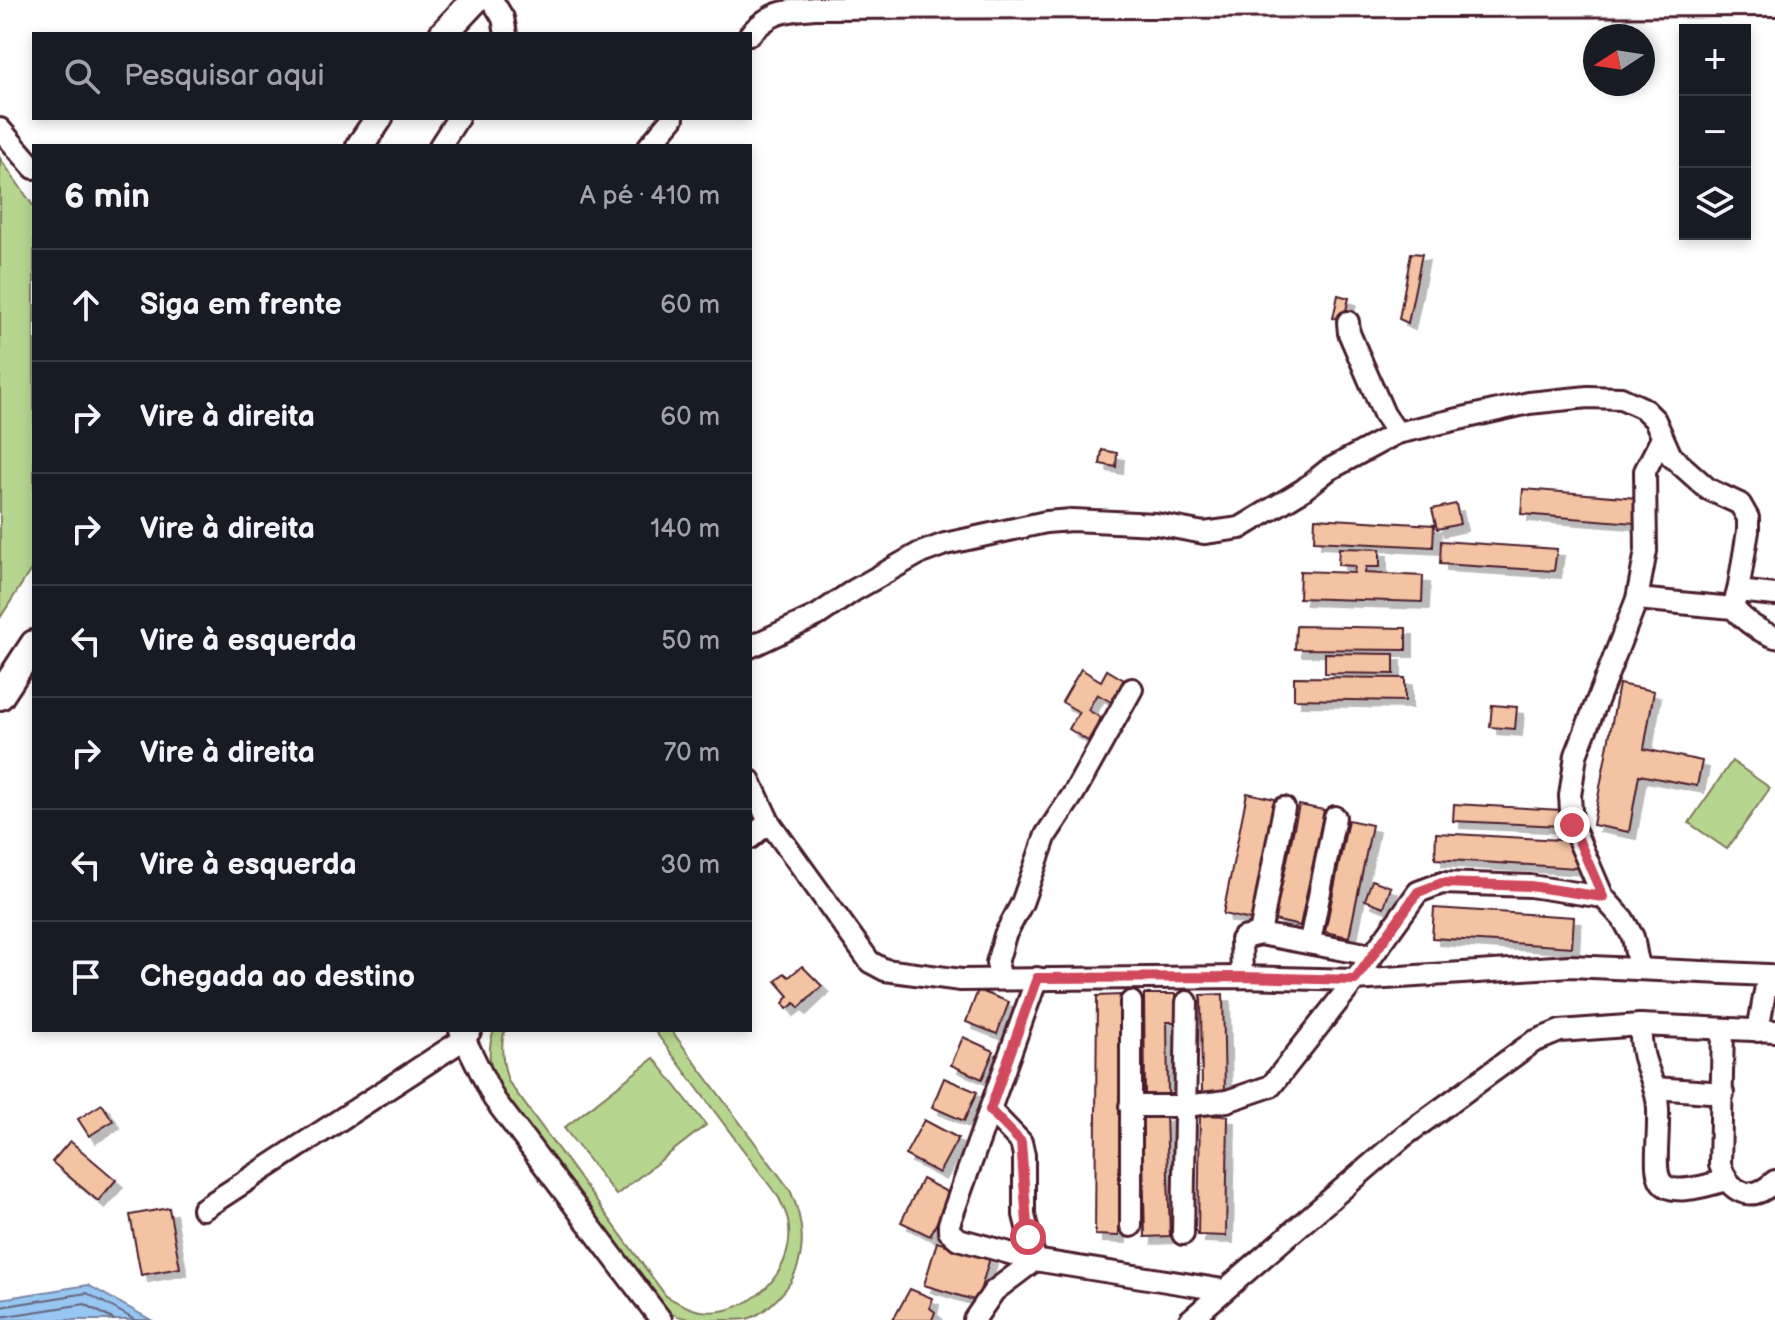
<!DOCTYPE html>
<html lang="pt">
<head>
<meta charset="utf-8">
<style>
  body { margin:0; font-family:"Balsamiq Sans",sans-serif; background:#242831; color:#f1f3f6 }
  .controls { position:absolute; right:24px; top:24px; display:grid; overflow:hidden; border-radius:0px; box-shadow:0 4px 12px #0003 }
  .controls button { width:72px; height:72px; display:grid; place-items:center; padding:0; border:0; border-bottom:2px solid #363941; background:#171b24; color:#f1f3f6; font:40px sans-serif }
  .compass { position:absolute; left:1583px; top:24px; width:72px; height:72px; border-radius:50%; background:#171b24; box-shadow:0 4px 12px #0003; rotate:258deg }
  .stop { position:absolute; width:24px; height:24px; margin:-18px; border:6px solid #d1495b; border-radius:50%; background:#fff }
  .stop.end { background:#d1495b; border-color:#fff; box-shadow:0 2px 8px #0008 }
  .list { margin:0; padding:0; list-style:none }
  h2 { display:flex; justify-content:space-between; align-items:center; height:104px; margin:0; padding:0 32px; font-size:34px }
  h2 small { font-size:26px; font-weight:400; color:#9ea1a6 }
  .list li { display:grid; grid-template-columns:52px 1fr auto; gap:24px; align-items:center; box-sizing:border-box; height:112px; padding:0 32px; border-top:2px solid #363941 }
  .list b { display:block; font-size:30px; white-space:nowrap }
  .list em { font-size:26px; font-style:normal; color:#9ea1a6 }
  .icon { flex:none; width:44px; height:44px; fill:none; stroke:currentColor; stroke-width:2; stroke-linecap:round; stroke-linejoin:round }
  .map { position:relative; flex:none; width:1775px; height:1320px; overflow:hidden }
  .search { position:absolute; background:#171b24; box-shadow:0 4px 12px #0003; left:32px; top:32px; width:720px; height:88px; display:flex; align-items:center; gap:20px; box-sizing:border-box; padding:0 28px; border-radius:0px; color:#9ea1a6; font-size:30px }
  .panel { position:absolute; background:#171b24; box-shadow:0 4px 12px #0003; left:32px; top:144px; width:720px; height:888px; border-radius:0px }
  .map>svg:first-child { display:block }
  .green { fill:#b6d68f; stroke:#807a5d; stroke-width:2 }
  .water { fill:#96c6f1; stroke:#7883a2; stroke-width:2 }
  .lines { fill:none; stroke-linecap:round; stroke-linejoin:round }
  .shore { stroke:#68627a; stroke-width:2 }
  .building { fill:#f4c3a4; stroke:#4a1f2b; stroke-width:2; filter:url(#shadow) }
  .minor-casing { stroke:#4a1f2b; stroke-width:26 }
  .major-casing { stroke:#4a1f2b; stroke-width:32 }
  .minor { stroke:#fff; stroke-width:20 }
  .major { stroke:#fff; stroke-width:26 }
  .route { stroke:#d1495b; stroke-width:10 }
</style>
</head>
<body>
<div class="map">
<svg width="1775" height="1320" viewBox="0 0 1775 1320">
  <defs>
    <filter id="shadow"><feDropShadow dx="7" dy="7" stdDeviation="0" flood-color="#0004"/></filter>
  </defs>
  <rect width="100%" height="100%" fill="#fff"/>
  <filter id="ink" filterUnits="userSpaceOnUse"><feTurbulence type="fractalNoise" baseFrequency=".0125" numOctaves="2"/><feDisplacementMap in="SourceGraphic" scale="16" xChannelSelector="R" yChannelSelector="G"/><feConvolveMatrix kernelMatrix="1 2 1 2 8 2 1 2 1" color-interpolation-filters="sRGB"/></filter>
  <g filter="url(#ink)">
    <!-- green -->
    <g class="green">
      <path d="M0 158 34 207V565L0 618Z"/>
      <path d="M1732 761 1770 788 1727 849 1689 823Z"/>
      <path d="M494 1030H505C499 1047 503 1065 508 1081L666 1296C677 1302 688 1309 701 1311 749 1318 798 1271 788 1221 787 1213 782 1205 779 1198L654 1030H671L790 1190C807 1227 808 1269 777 1299 769 1307 759 1316 747 1319 738 1320 726 1320 716 1320 696 1320 681 1320 664 1310L499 1091C490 1070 486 1052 494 1030Z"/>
      <path d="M654 1058 706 1125 616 1195 564 1128Z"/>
    </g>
    <!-- water -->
    <path class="water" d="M88 1285 151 1320H0V1299Z"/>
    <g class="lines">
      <!-- shore -->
      <g class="shore">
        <path d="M0 1307 87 1293 135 1320"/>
        <path d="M0 1317 85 1304 114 1320"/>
      </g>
    </g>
    <!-- building -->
    <g class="building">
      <path d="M1411 253 1422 254 1408 323 1399 319Z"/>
      <path d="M1338 295 1349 298 1344 319 1333 318Z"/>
      <path d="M1102 450 1117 453 1116 467 1100 464Z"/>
      <path d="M1523 489 1637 498 1635 523 1521 514Z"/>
      <path d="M1456 504 1460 524 1437 529 1432 509Z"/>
      <path d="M1315 518 1434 525 1433 547 1314 541Z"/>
      <path d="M1441 541 1557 549 1554 571 1440 564Z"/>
      <path d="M1339 548 1380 549V567H1366L1365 573 1423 576 1422 602 1299 598 1300 571 1354 573 1355 566 1338 565Z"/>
      <path d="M1296 626 1406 628V650L1295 649Z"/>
      <path d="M1325 653 1394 654V674L1325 673Z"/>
      <path d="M1081 669 1101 681 1107 670 1124 680 1111 702 1097 694 1088 710 1101 718 1088 741 1069 729 1079 712 1062 702Z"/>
      <path d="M1294 677 1405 678V701L1294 699Z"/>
      <path d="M1619 684 1654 691 1644 749 1702 761 1697 786 1639 775 1629 832 1593 825Z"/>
      <path d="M1492 705 1517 707 1515 729 1490 727Z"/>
      <path d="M1247 793 1275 799 1251 920 1223 914Z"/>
      <path d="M1454 804 1562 810V826L1453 821Z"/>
      <path d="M1299 805 1324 810 1300 926 1274 920Z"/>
      <path d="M1348 820 1372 825 1349 937 1325 932Z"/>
      <path d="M1436 833 1578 841 1576 868 1435 859Z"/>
      <path d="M1372 880 1391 887 1384 907 1365 900Z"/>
      <path d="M1434 908 1574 917 1572 947 1432 938Z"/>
      <path d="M802 966 822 986 799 1008 795 1003 787 1009 783 1003 789 996 776 981 784 973 789 977Z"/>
      <path d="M978 990 1009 1002 997 1034 966 1022Z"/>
      <path d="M1144 994H1176V1022H1167L1168 1096H1145Z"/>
      <path d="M1223 994 1225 1093H1202L1201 995Z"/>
      <path d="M1120 995 1119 1236 1095 1235 1097 996Z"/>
      <path d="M963 1037 994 1051 982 1079 951 1065Z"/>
      <path d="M944 1078 977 1092 964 1121 932 1107Z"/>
      <path d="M102 1104 113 1121 89 1136 78 1119Z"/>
      <path d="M1142 1115H1166L1170 1236 1145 1237Z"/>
      <path d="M1200 1115 1228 1116 1226 1236 1198 1235Z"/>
      <path d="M924 1120 958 1138 939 1173 905 1155Z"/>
      <path d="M70 1141 116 1180 98 1201 52 1162Z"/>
      <path d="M922 1179 951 1194 930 1236 901 1222Z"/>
      <path d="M169 1208 180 1268 141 1275 130 1215Z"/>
      <path d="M937 1242 990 1258 977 1301 924 1285Z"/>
      <path d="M910 1289 932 1298 930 1308 935 1312 932 1320H893Z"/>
    </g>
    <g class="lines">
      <defs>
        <g id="minor">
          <path d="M492 0 503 18 506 34"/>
          <path d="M750 34C772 11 784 11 814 8L1775 5"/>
          <path d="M0 129 34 168"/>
          <path d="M440 146 458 118"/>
          <path d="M649 146 673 118"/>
          <path d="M1348 322 1349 333 1384 414 1397 433"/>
          <path d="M1637 599 1733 608C1745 621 1757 631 1775 637"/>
          <path d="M1734 604 1738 591 1775 595"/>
          <path d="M750 647 818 615 853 591 918 554 945 544 1046 522 1072 520 1156 524 1204 533 1240 528 1303 490 1328 470 1397 433 1529 403 1588 397 1621 398 1643 408 1655 420 1671 456 1708 489 1740 504 1748 518V531L1738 591"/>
          <path d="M750 781 769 822"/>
          <path d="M750 838 769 822 870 962 885 970 961 980 1242 977 1355 980 1570 966 1768 975 1758 1031"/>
          <path d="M1260 934 1284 808"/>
          <path d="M1310 941 1335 817"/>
          <path d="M1639 969 1633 937 1623 919 1603 897 1572 825 1570 796 1576 755 1637 599 1646 551 1645 471 1661 440"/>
          <path d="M1242 977 1241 940 1243 938 1260 934 1371 955"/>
          <path d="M1037 978 949 1224V1231L958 1239 1035 1260 1223 1290"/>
          <path d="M1001 979 997 963 1005 935 1022 903 1046 835 1074 793 1132 689"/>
          <path d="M1640 1025C1641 1037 1641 1050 1645 1061 1650 1077 1658 1092 1658 1109 1660 1171 1637 1208 1726 1180"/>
          <path d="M1723 1029 1720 1165C1730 1193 1751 1204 1775 1181"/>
          <path d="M460 1030 494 1099 661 1320"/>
          <path d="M1655 1088 1723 1093"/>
          <path d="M1130 1106H1185L1227 1101 1271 1086 1355 980 1418 892 1442 883 1530 886 1603 897"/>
          <path d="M203 1209 464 1039 471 1030"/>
          <path d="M1131 1226V1002"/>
          <path d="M1183 1234 1187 1002"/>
          <path d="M974 1320 994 1291 1035 1260 1024 1215V1155L1021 1142 990 1110"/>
          <path d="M1190 1320 1404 1136 1533 1042 1560 1031 1640 1025 1775 1031"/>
        </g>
        <g id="major">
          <path d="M443 34 475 0"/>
          <path d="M360 146 379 118"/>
          <path d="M0 696 34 644"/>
        </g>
      </defs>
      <!-- minor casing -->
      <use href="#minor" class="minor-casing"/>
      <!-- major casing -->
      <use href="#major" class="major-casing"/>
      <!-- minor -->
      <use href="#minor" class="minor"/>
      <!-- major -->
      <use href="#major" class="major"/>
    </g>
  </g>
  <g class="lines" filter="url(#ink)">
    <!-- route -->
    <path class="route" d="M1028 1237 1021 1142 990 1110 1037 978 1242 977 1355 980 1418 892 1442 883 1530 886 1603 897 1572 825"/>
  </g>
</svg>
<div class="controls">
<button>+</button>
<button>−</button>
<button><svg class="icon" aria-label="layers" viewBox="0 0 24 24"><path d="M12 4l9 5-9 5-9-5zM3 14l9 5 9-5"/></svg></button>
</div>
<svg class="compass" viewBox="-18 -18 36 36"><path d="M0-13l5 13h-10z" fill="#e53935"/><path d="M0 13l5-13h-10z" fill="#9ea1a6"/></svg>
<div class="stop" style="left:1028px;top:1237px"></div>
<div class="stop end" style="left:1572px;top:825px"></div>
<div class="search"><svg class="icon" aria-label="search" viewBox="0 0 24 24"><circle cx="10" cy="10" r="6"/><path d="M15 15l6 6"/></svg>Pesquisar aqui</div>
<section class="panel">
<h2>6 min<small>A pé · 410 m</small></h2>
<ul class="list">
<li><svg class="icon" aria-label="ahead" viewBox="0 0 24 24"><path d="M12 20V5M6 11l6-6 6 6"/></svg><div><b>Siga em frente</b></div><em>60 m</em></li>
<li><svg class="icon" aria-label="right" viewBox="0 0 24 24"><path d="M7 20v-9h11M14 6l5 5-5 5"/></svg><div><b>Vire à direita</b></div><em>60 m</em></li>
<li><svg class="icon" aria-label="right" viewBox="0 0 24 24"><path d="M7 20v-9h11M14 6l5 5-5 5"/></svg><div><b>Vire à direita</b></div><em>140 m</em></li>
<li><svg class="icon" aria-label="left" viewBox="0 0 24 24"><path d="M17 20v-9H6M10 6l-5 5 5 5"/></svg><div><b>Vire à esquerda</b></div><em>50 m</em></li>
<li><svg class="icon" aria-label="right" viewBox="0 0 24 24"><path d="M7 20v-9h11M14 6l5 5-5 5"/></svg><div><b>Vire à direita</b></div><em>70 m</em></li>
<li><svg class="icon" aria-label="left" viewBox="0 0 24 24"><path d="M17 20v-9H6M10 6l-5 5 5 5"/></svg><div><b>Vire à esquerda</b></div><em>30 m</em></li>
<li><svg class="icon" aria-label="arrive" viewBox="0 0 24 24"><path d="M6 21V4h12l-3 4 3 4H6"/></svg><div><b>Chegada ao destino</b></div></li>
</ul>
</section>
</div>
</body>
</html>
